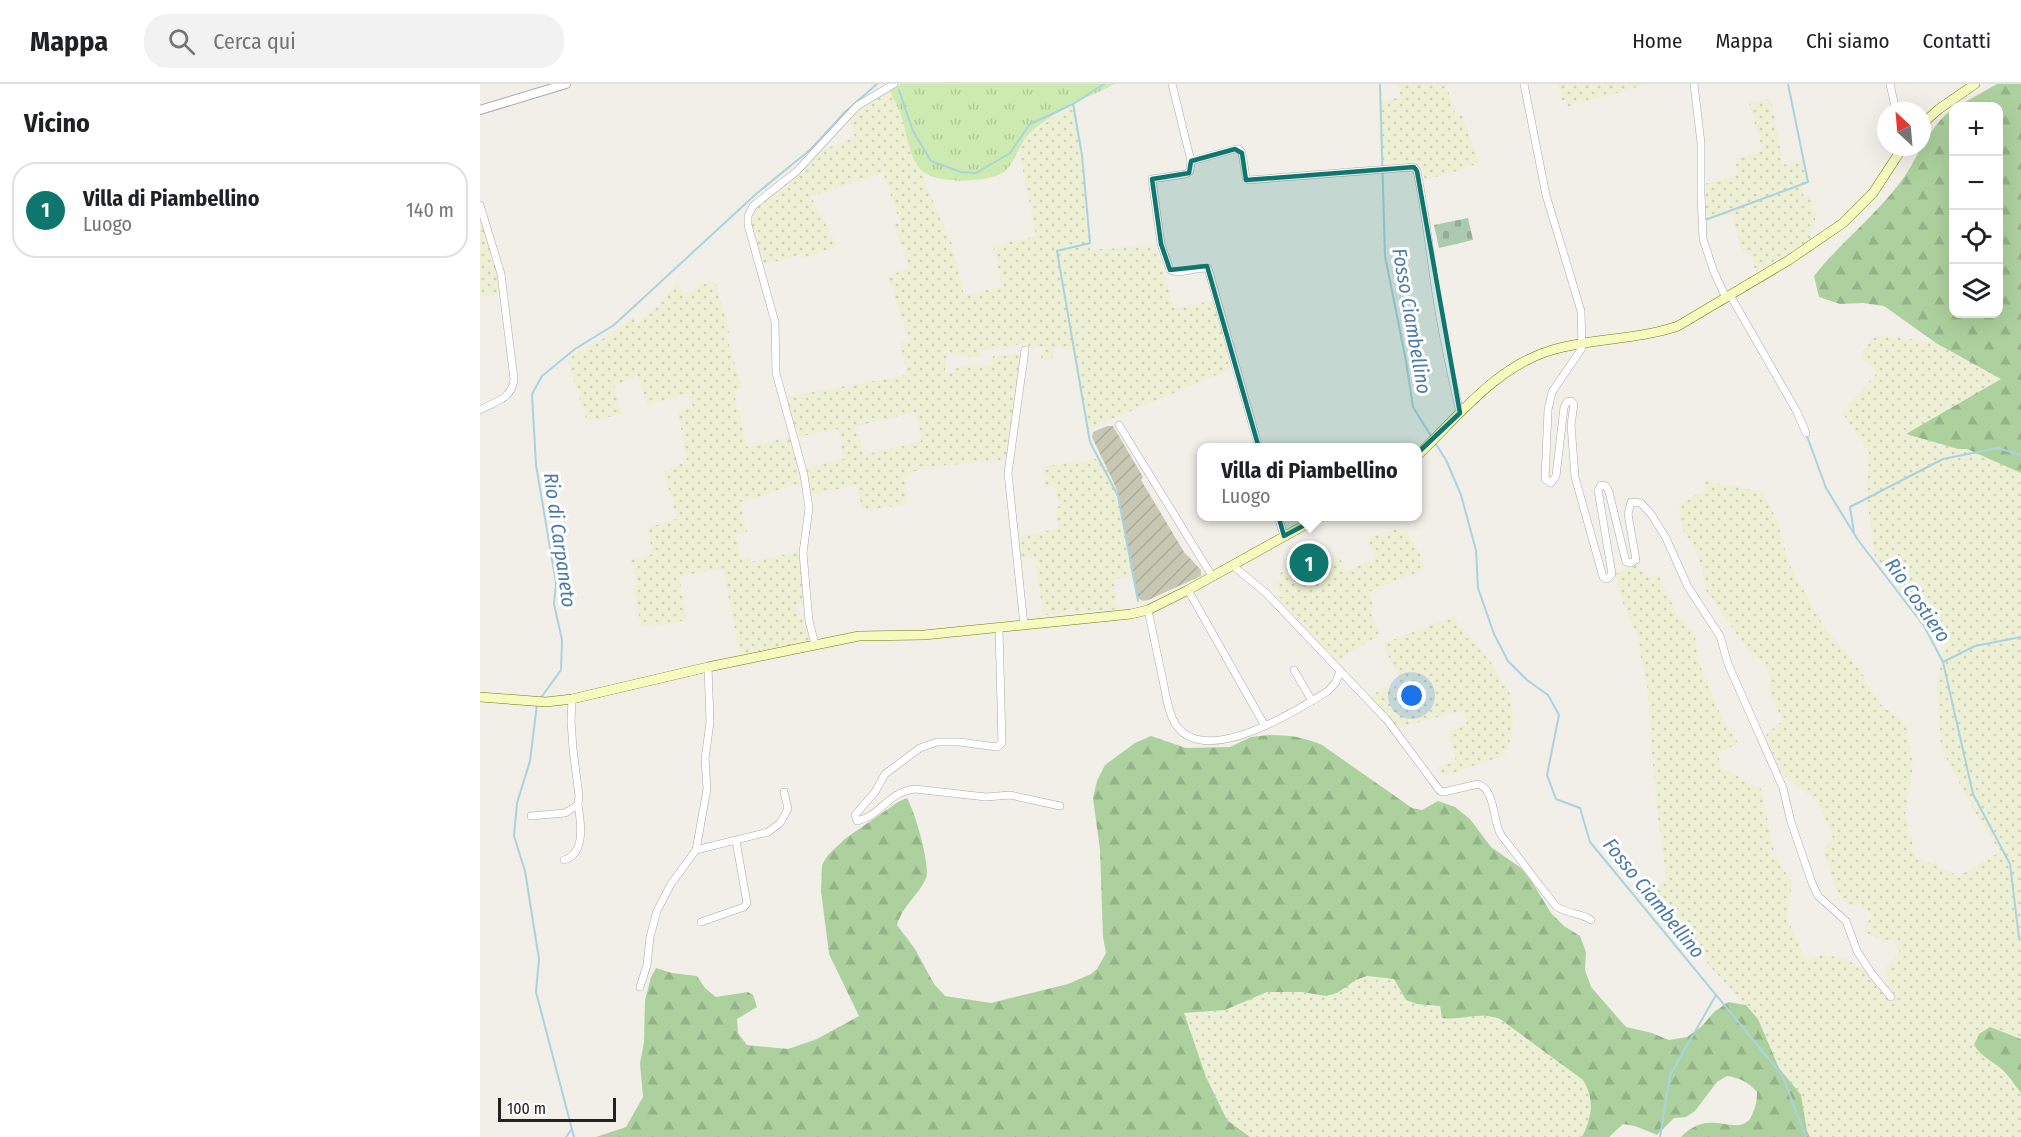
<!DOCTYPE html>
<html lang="it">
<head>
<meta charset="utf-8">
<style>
  body { margin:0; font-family:"Fira Sans Condensed",sans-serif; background:#f2f2f2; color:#202124 }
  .controls { position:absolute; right:18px; top:18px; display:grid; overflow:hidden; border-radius:12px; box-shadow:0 6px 24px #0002 }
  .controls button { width:54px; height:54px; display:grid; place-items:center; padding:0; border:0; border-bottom:2px solid #e0e0e0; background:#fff; color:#202124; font:30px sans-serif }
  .compass { position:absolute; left:1397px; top:18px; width:54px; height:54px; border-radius:50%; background:#fff; box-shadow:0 6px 24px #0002; rotate:334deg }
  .scale { position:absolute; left:18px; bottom:15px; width:118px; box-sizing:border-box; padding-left:6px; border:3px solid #222; border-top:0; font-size:16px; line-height:21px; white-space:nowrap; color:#222; -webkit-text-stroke:4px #fff; paint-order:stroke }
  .you { position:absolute; left:932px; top:612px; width:21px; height:21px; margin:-15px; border:4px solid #fff; border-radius:50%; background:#1a73e8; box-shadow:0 0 0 9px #1a73e833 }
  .badge { display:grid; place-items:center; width:39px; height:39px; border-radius:50%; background:#0f766e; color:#fff; font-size:20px; font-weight:700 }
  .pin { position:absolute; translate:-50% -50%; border:3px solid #fff; box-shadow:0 2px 6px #0006 }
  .popup { position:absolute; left:717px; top:359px; width:225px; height:78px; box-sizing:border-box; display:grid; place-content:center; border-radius:12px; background:#fff; filter:drop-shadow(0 2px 4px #0005); font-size:20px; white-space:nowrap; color:#757577 }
  .popup b { font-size:22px; color:#202124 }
  .popup::after { content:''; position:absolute; left:50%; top:100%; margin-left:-12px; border:12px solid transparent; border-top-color:#fff }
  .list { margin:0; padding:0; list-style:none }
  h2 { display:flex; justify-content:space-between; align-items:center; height:78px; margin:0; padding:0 24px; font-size:26px }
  h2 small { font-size:20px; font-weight:400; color:#757577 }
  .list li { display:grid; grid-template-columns:39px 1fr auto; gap:18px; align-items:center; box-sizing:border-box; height:96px; margin:0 12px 12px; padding:0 12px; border:2px solid #e0e0e0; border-radius:24px }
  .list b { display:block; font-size:22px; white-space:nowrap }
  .list p { margin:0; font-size:20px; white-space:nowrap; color:#757577 }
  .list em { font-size:20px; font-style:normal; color:#757577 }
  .icon { flex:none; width:33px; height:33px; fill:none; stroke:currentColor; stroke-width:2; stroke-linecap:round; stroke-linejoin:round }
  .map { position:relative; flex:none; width:1541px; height:1053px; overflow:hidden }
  header { display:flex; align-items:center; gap:36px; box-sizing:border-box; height:84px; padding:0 30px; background:#fff; border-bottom:2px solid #e0e0e0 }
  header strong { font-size:28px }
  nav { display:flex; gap:33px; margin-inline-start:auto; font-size:21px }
  .search { width:420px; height:54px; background:#f2f2f2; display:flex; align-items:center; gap:15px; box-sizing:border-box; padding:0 21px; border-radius:24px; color:#757577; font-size:22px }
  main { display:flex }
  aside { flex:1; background:#fff }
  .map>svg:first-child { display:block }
  .construction { fill:url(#construction-furrows) }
  .farmland { fill:url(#farmland-dots); fill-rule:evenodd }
  .grass { fill:url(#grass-tufts) }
  .forest { fill:url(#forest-firs) }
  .cemetery { fill:url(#cemetery-stones) }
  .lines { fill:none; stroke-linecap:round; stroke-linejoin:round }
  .stream { stroke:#aad3df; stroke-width:2 }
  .minor-casing { stroke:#a9a9a9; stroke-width:8 }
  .tertiary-casing { stroke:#a9a9a9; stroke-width:10 }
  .secondary-casing { stroke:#707d05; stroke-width:10 }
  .minor { stroke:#fff; stroke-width:7 }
  .tertiary { stroke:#fff; stroke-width:8 }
  .secondary { stroke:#f7fabf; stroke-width:9 }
  .marked { fill:#0f766e; fill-opacity:0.2; stroke:#0f766e; stroke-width:4.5; stroke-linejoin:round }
  .labels { text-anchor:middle; stroke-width:6; stroke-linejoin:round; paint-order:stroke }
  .water-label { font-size:20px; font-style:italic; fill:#4a7aab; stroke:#fff }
</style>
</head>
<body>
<header>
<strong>Mappa</strong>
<div class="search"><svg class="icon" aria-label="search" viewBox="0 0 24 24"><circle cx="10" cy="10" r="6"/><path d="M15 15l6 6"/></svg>Cerca qui</div>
<nav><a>Home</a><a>Mappa</a><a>Chi siamo</a><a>Contatti</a></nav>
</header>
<main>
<aside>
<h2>Vicino<small></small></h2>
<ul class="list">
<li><span class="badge">1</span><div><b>Villa di Piambellino</b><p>Luogo</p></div><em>140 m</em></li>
</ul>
</aside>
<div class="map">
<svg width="1541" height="1053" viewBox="0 0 1541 1053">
  <defs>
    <pattern id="construction-furrows" width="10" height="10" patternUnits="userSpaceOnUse" patternTransform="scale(1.5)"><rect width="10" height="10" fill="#c7c7b4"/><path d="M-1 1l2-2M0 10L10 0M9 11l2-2" fill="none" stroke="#abab9a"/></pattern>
    <pattern id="farmland-dots" width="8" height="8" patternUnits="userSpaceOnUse" patternTransform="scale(1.5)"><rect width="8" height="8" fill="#eef0d5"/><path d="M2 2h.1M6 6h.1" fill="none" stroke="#ccceb7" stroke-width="1.8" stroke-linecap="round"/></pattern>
    <pattern id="grass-tufts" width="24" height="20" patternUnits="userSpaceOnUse" patternTransform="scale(1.5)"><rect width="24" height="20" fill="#cdebb0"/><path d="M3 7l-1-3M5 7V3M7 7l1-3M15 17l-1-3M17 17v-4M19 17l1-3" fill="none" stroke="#b0c997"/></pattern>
    <pattern id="forest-firs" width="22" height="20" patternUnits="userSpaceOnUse" patternTransform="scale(1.5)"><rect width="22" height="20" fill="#add19e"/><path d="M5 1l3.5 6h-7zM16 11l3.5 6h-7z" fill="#95b388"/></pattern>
    <pattern id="cemetery-stones" width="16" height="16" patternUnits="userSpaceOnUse" patternTransform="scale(1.5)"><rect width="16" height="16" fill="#aacbaf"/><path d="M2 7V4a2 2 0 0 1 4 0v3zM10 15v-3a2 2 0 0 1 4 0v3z" fill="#92ae96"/></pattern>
  </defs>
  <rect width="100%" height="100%" fill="#f2efe9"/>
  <!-- construction -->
  <path class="construction" d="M627 342H633L663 393 661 396 704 468 721 486V492L668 516 663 517 659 515 657 510 636 404 612 353 613 348Z"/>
  <!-- farmland -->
  <g class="farmland">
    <path d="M918 0H966L976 32 982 31 999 78 984 85 945 96 941 82 902 77 899 71V18L921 13Z"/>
    <path d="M1078 0H1167L1088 23 1086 16 1082 17Z"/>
    <path d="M409 6 420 28 433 73 442 87 449 108 471 158 484 211 522 203 513 162 556 152 539 66 549 49 595 20 605 101 610 166 676 161 694 224 734 216 751 285 608 345 594 266 574 263 572 277 561 275 562 263 548 265V259L499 267 500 273 481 272 467 267 465 288 472 289 478 283 511 281 513 272 541 269 526 376 447 383 432 388 425 393 427 420 383 427 376 401 331 411 325 384 364 375 358 345 317 353 305 313 427 291 420 258 430 259 408 192 429 184 414 141 420 138 403 88 331 113 358 163 322 174 321 170 284 181 272 141V134L277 123 319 90 341 67 375 53 369 35 385 20ZM435 328 441 357 383 371 376 342Z"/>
    <path d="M1291 15 1303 81 1322 75 1329 100 1321 103 1324 113 1330 111 1335 130V143L1329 150 1332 155 1276 188 1270 171 1262 168 1252 130 1226 136 1225 100 1258 91 1255 74 1283 67 1269 19Z"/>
    <path d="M0 129 16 183 21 210 0 213Z"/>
    <path d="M235 197 250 248 246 250 262 304 254 309 267 363 310 353 322 399 260 418 267 448 256 451 261 476 270 473 271 478 320 467 324 519 317 520 319 534 325 533 330 557 260 571 243 485 199 492 207 536 173 542H161L153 502 158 501 151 476 173 470 167 444 197 435 184 387 207 377 198 328 213 323 208 310 167 320 158 292 134 302 142 330 114 336 106 335 87 275 126 253 152 233 157 240 180 220 197 198 204 210 228 198Z"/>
    <path d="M1402 251 1456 259 1522 295 1427 350 1478 365H1487L1541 389V955L1535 951 1500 971 1519 983 1541 1009V1053H1330L1327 1047 1321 1011 1299 984 1278 935 1228 880 1209 851 1170 803 1187 797 1176 720 1167 601 1155 547 1142 517 1135 490 1157 481 1169 493 1178 491 1200 536 1214 547 1220 582 1242 634 1258 659 1238 670 1241 683 1281 705 1295 772 1312 798 1307 834 1326 877 1341 870 1366 875 1386 887 1397 901 1409 893 1405 884 1420 867 1410 855 1401 857 1383 847 1392 831 1380 821H1367L1356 805 1343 765 1353 754 1338 719 1299 687 1286 651 1303 636 1291 613 1289 590 1280 576 1266 563 1225 505 1222 484 1214 464 1202 444 1198 421 1224 407 1225 397 1282 408 1297 436 1308 478 1343 541 1378 583 1400 620 1426 641 1433 681 1425 731 1436 772 1479 792 1520 768 1494 727 1461 664 1457 598 1465 559 1429 518 1395 473 1387 414 1389 369 1362 328 1397 289 1380 273 1392 255Z"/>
    <path d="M622 374 636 404 654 492 634 495 637 525 563 531 555 473 539 475 538 452 578 445 575 424 580 422 575 402 565 404 563 383Z"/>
    <path d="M921 444 925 446 937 464 946 485 888 508 894 524 889 526 901 550 855 578 796 515 804 512 791 500 802 496 800 489 810 485 815 494 859 472 866 487 895 475 888 453Z"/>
    <path d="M973 532 1015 584 1030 610 1034 634 1030 656 1025 671 970 690 960 692 957 683 976 677 968 647 987 641 982 626 919 644 889 613 907 602 910 605 921 599 903 560Z"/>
    <path d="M887 892 914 895 926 916 937 920 960 922 973 936 997 931H1008L1030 941 1048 957 1103 996 1109 1006 1112 1030 1102 1053H770L747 1036 726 993 704 929 745 926 787 908H822L846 912 857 909 876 896Z"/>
  </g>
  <!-- grass -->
  <path class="grass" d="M420 0H635C608 13 573 28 551 48 539 58 536 80 522 89 505 99 457 100 442 87 430 76 426 46 421 31 418 22 413 14 409 6Z"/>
  <!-- forest -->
  <g class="forest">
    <path d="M1517 0H1541V389L1487 365H1478L1426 350 1521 295 1456 259 1404 222 1383 219 1360 220 1339 213 1334 192C1360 159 1394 133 1419 100 1428 89 1434 76 1441 64 1449 51 1460 33 1473 25L1474 230H1518V22H1478Z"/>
    <path d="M789 651C809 651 824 653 842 661L932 724 942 726 958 717 975 723 990 735 1011 763 1041 784 1052 798 1071 829 1084 842 1100 852 1106 868 1105 886 1111 903 1146 943 1172 949 1189 956 1207 953 1222 942 1234 928 1248 918 1266 921 1278 935 1299 984 1321 1011 1327 1047 1330 1053H1201C1230 1023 1254 1053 1270 1035 1275 1025 1277 1019 1277 1008 1268 998 1260 994 1247 992L1237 998 1215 1027 1206 1033 1194 1034 1177 1051 1155 1042 1143 1040 1129 1053H1102C1112 1033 1115 1016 1103 996L1020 935C997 927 983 937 962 934L960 922 937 920 926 916 914 895 887 892 876 896 857 909 846 912 822 908H787L745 926 704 929 726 993 747 1036 770 1053H116L146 1043 163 1013 160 979 164 958 165 916 171 893 176 884 192 889 217 892 225 904 236 913 268 908 273 911 277 923 257 935 258 949 267 961 308 965 337 955 379 932 349 870 341 807 342 781 348 771 366 754 418 718 427 714C434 725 451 782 446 794 439 811 423 821 417 841L435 865 454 900 465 912 511 919 588 900 611 890 617 885 626 869 623 853 620 766 613 714 617 697 625 681 655 659 671 652 706 664 750 663 771 653Z"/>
    <path d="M1510 943 1541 955V1009C1534 1000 1528 990 1519 983 1509 975 1501 972 1494 961L1499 950Z"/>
  </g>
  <!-- cemetery -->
  <path class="cemetery" d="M988 134 993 156 959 164 954 141Z"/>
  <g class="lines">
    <!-- stream -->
    <g class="stream">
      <path d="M624 0 593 20 602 71 610 159 577 167 610 358 638 412 658 517"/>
      <path d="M900 0 905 172 926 277 933 323 951 352"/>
      <path d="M419 6 433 47 451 77 481 88 496 89 530 69 550 40 593 20"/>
      <path d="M1225 136 1328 98 1308 0"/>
      <path d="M1327 352 1346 404 1378 456 1444 542 1463 578 1493 710 1530 780 1539 854 1541 856"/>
      <path d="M954 357 966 376 981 411 996 466 998 504 1014 550 1028 577 1047 596 1068 611 1079 631 1067 691 1076 715 1100 724 1110 758 1302 991 1326 1053"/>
      <path d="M1374 448 1370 423 1463 375 1518 364 1541 371"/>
      <path d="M1463 578 1495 562 1541 553"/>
      <path d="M60 615 81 586 82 556 74 520 76 499 56 381 52 310 62 292 95 265 134 241 276 110 331 65 365 28 397 0"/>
      <path d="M57 620 50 677 37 719 34 752 45 787 59 875 56 908 94 1053"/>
      <path d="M86 1053 91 1046"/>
      <path d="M1180 1053 1190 991 1236 911"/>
    </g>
    <defs>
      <g id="minor">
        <path d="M692 0 711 77 710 87 706 90 672 95 681 160 690 186C701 191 715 183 728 184L779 364"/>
        <path d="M1044 0 1066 111 1101 227 1102 264 1072 308 1068 326 1065 395 1071 399 1076 392 1084 323 1087 318 1091 317 1094 320 1091 341 1095 393 1123 493 1127 495 1132 490 1118 406 1121 401 1126 402 1129 408 1146 478 1151 479 1156 476 1148 430 1151 418 1161 419 1171 430 1186 454 1208 503 1240 552 1248 580 1303 704 1311 738 1332 799 1338 812 1366 837 1377 867 1392 890 1411 913"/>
        <path d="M1214 0 1221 59V110L1223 155 1234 188 1246 214"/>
        <path d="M1410 0 1416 27"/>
        <path d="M711 77 755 65H759L762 69 766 93 769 96 934 83 937 87C944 121 948 154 953 188 959 235 969 282 980 329"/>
        <path d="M0 121 21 190 34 295C32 315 16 317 0 326"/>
        <path d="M1250 211 1317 328 1326 349"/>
        <path d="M639 341 732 492"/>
        <path d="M798 432 804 452"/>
        <path d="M752 481 786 509 907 636 960 707 964 708 998 700C1015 705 1013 736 1020 749 1023 755 1028 759 1031 764 1043 778 1053 794 1065 808 1069 813 1073 819 1077 823 1088 830 1101 829 1111 836"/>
        <path d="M708 506 785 642"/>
        <path d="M668 526C673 549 678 573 683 597 686 611 688 629 696 641 726 684 816 627 848 607L856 598 860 587"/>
        <path d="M544 541 528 389 545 266"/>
        <path d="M519 544 522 659 517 663 479 658H457L440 664 405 690 395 708 375 731 377 737C401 732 407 708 435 705L506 713 530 711 580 722"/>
        <path d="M335 560 329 537 323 469 329 424 324 391 296 289 295 238 268 141V132L273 122 317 87 377 22 414 0"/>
        <path d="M814 586 832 617"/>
        <path d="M51 732 85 729 98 721 99 712 93 665 91 637 92 615"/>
        <path d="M216 766 288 748 300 739 308 725 304 708"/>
        <path d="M84 776C106 770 101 738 98 721"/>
        <path d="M221 838 264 823 267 819 256 757"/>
        <path d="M160 903 167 881 170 853 177 827 191 800 216 766 227 705 225 675 230 638 228 583"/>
      </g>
      <path id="tertiary" d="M0 26 86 0"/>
      <g id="secondary">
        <path d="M1442 40 1459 25 1495 0"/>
        <path d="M937 372C978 333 1015 283 1072 266 1113 254 1157 256 1198 242L1309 176 1363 139 1393 109 1423 63"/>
        <path d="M0 613 66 618 92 615 228 583 379 552 444 551 651 530 668 526 708 506 841 432"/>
      </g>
    </defs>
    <!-- minor casing -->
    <use href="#minor" class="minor-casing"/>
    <!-- tertiary casing -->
    <use href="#tertiary" class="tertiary-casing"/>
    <!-- secondary casing -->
    <use href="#secondary" class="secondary-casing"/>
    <!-- minor -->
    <use href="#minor" class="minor"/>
    <!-- tertiary -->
    <use href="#tertiary" class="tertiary"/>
    <!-- secondary -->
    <use href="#secondary" class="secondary"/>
  </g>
  <!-- marked area -->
  <path class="marked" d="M755 65 762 69 766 96 934 83 937 87 980 329 909 396 804 452 727 182 690 186 681 160 672 95 709 89 711 77Z"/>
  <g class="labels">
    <!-- water labels -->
    <g class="water-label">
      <text transform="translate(932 237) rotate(80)" y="7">Fosso Ciambellino</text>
      <text transform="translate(80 456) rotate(82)" y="7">Rio di Carpaneto</text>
      <text transform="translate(1438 516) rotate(55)" y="7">Rio Costiero</text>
      <text transform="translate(1174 814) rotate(51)" y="7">Fosso Ciambellino</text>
    </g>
  </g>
</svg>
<div class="controls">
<button>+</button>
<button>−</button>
<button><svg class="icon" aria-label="locate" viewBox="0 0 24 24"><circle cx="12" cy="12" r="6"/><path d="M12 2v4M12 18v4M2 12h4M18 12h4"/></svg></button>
<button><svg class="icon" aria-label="layers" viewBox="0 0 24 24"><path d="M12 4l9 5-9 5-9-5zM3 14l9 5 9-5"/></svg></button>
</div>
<svg class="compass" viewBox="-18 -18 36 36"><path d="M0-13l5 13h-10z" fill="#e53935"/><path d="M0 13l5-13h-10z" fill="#757577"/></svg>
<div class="scale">100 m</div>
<div class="you"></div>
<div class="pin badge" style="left:829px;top:479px">1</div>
<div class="popup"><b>Villa di Piambellino</b>Luogo</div>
</div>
</main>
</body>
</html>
